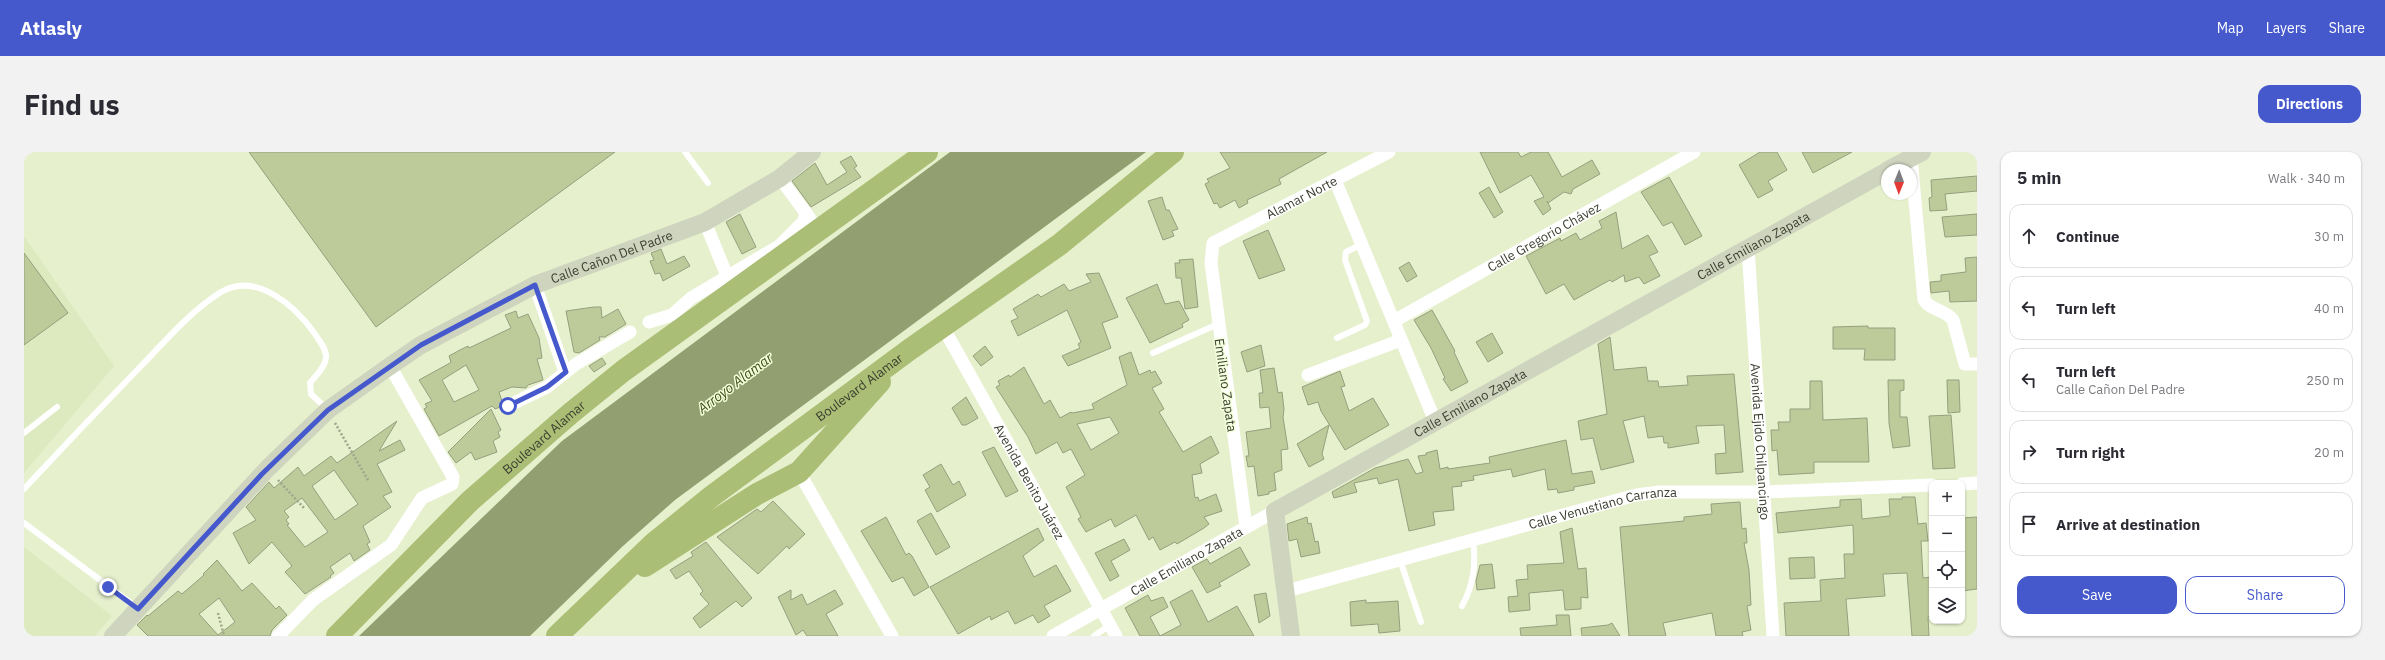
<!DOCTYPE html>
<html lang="en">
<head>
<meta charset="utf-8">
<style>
  body { margin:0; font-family:"IBM Plex Sans",sans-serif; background:#f2f2f3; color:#2b2b33 }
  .controls { position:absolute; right:12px; bottom:12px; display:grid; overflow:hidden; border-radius:8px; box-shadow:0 1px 3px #0004 }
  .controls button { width:36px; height:36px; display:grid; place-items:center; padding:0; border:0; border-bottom:1px solid #e1e1e2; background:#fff; color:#2b2b33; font:20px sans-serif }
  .compass { position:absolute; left:1857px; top:12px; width:36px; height:36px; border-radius:50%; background:#fff; box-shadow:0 1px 3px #0004; rotate:181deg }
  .stop { position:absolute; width:12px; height:12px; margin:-9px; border:3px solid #4559cd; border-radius:50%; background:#fff }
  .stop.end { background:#4559cd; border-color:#fff; box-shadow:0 1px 4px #0008 }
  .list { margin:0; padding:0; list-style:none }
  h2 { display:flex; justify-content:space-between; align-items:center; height:52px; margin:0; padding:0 16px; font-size:17px }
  h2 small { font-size:13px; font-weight:400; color:#7c7c81 }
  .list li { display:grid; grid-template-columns:26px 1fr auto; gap:12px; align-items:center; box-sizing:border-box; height:64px; margin:0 8px 8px; padding:0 8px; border:1px solid #e1e1e2; border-radius:12px }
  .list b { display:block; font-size:15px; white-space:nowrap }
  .list p { margin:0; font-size:13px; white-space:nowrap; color:#7c7c81 }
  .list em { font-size:13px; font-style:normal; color:#7c7c81 }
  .actions { display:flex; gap:8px; padding:12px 16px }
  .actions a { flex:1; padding:9px 0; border:1px solid #4559cd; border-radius:12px; text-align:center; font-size:14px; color:#4559cd }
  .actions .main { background:#4559cd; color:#fff }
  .icon { flex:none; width:22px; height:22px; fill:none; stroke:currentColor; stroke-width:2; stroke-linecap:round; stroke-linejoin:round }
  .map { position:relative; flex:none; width:1953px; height:484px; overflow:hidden; border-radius:12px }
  header { display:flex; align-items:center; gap:24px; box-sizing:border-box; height:56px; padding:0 20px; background:#4559cd; color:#fff }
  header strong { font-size:19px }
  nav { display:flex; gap:22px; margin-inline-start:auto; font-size:14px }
  .intro { display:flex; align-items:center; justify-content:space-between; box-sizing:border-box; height:96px; padding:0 24px }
  h1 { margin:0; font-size:28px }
  .button { padding:10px 18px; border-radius:12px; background:#4559cd; color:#fff; font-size:14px; font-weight:700 }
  main { display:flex; gap:24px; padding:0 24px }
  aside { flex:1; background:#fff; border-radius:12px; box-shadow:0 1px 3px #0004 }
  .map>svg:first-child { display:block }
  .built { fill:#ddeabf }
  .water { fill:#92a071 }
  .building { fill:#bdcb9b; stroke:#959f7e; fill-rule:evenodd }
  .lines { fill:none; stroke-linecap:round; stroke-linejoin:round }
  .path { stroke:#9ea58b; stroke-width:2.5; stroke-dasharray:2 2; stroke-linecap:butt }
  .lane { stroke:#fff; stroke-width:6 }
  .street { stroke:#fff; stroke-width:13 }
  .secondary { stroke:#cfd4bf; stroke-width:18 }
  .highway { stroke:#aabe75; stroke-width:22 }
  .route { stroke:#4559cd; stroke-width:5 }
  .labels { text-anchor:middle; stroke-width:3; stroke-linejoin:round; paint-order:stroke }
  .street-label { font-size:13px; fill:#3a3e30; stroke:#f3feda }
  .water-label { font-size:14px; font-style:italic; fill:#414d17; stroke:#f3feda }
</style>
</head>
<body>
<header>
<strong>Atlasly</strong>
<nav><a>Map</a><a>Layers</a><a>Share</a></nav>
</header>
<div class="intro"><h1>Find us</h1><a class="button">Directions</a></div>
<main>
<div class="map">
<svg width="1953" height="484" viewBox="0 0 1953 484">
  <rect width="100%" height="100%" fill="#e6f0cd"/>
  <!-- built -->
  <g class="built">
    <path d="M0 84 90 214 0 321Z"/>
    <path d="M0 395 88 464 71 484H0Z"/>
  </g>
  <!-- water -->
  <path class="water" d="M926 0H1122L651 348 599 394 506 484H335L538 289Z"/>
  <!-- building -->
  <g class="building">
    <path d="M225 0H591L352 175Z"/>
    <path d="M1196 0H1303L1255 27 1257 32 1223 48 1224 51 1215 56 1211 48 1196 56 1193 51 1190 52 1181 32 1185 30 1183 27 1206 16Z"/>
    <path d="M1456 0H1494L1497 5 1507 0H1524L1538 25 1568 8 1576 22 1549 37 1547 42 1540 40 1524 51 1523 49 1527 57 1519 63 1510 49 1520 45 1507 23 1476 41Z"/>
    <path d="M1736 0H1753L1763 18 1744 29 1749 38 1734 46 1715 13Z"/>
    <path d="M1778 0H1828L1789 21Z"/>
    <path d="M827 4 833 14 830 16 837 25 787 55 768 29 791 11 803 33 823 20 816 10Z"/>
    <path d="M1953 24V39L1921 42 1923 58 1906 59 1905 46 1908 45 1907 28Z"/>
    <path d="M1645 25 1678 84 1661 93 1648 70 1639 74 1617 40Z"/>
    <path d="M1465 35 1479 60 1470 66 1455 41Z"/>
    <path d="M1138 45 1142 58H1145L1154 77 1148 79 1150 84 1139 88 1124 49Z"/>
    <path d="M1592 60 1598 97 1624 83 1634 100 1625 104 1636 124 1620 132 1615 125 1601 130 1600 123 1588 130 1586 128 1550 148 1540 132 1522 142 1502 104 1536 86 1537 89 1552 81 1556 88 1578 76 1575 69Z"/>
    <path d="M716 62 732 95 718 102 702 70Z"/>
    <path d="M1953 62V83L1921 85 1918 65Z"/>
    <path d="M1244 78 1261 118 1235 127 1219 89Z"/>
    <path d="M637 97 643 112 660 104 666 114 639 129 636 121 631 122 626 109 630 108 627 101Z"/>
    <path d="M0 101 44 161 0 193Z"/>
    <path d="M1953 105V149L1926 150 1925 139 1907 141 1906 130 1917 129V123L1942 120 1941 106Z"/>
    <path d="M1169 107 1174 155 1161 157 1157 126H1152L1151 111H1156L1155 108Z"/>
    <path d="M1385 110 1393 124 1383 130 1375 116Z"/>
    <path d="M1075 121 1094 165 1078 171 1087 196 1044 214 1038 204 1056 196 1054 192 1057 190 1043 158 994 184 987 169 994 166 989 157 1014 142 1017 145 1040 132 1045 139 1067 130 1062 122Z"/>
    <path d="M1133 132 1141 152 1155 149 1165 168 1158 172 1159 175 1126 191 1102 146Z"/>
    <path d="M570 155H577L578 166 594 157 602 172 581 185H575L576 188 555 201 550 200 542 159Z"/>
    <path d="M1408 158 1431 199 1430 200 1444 230 1427 239 1419 227 1421 226 1407 196 1390 168Z"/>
    <path d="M492 159 494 166 504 162 515 186 518 206 513 207 519 228 504 233 502 236 488 235 475 240 478 249 476 255 471 257 468 254 415 284 400 257 403 255 401 252 408 249 395 228 426 211 427 210 425 204 434 199 444 194 445 196 487 176 481 163ZM442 213 455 238 430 250 418 228Z"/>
    <path d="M1844 174V176H1871V208H1840L1841 197H1809V175Z"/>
    <path d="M1468 181 1479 201 1464 210 1452 190Z"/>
    <path d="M1586 185 1590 218 1622 215 1624 229H1634L1635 235 1664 233 1663 224 1710 222 1719 320 1692 322 1691 302 1702 301 1700 273 1672 274 1675 291 1644 296V291H1640L1639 284 1624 286 1620 264 1599 269 1610 310 1577 318 1569 286 1557 288 1554 269 1583 262 1574 192Z"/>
    <path d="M1237 193 1241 214 1223 220 1217 200Z"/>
    <path d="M961 194 969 205 957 214 949 204Z"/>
    <path d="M1107 200 1115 223 1126 218 1127 221 1131 219 1138 231 1128 236 1140 257 1135 260 1159 300 1187 284 1195 301 1176 312 1178 321 1168 323 1171 346 1174 345 1175 349 1192 342 1198 359 1180 365 1185 372 1180 376 1153 392 1151 390 1136 398 1129 385 1125 388 1112 363 1091 375 1087 367 1062 380 1054 367 1057 365 1042 335 1061 323 1047 297 1039 301 1033 290 1012 302 1004 285 972 235 976 233 974 229 985 223 986 225 1000 215 1020 252 1026 248 1036 266 1047 260 1048 261 1070 257 1068 252 1103 233 1095 205ZM1086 265 1095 281 1067 298 1053 272Z"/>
    <path d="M578 206 582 212 570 220 565 214Z"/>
    <path d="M1250 216 1254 241 1258 240 1260 257 1259 265 1264 297 1257 298 1258 318 1250 321 1252 338 1245 340V342L1234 344 1230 314 1224 315 1222 304H1225L1222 280 1247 276 1245 255 1236 256 1235 241H1239L1236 218Z"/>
    <path d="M1316 219 1321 234 1317 235 1325 259 1349 246 1365 273 1321 298 1297 259 1294 250 1284 253 1278 235Z"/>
    <path d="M1864 228H1880V238L1876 239V265H1883L1886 294 1869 296 1865 271Z"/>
    <path d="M1923 228H1935L1936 260 1924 261Z"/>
    <path d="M1786 229H1798L1799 268 1843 266 1845 310H1790V321L1755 323 1753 298 1748 299 1747 278H1755L1754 270H1766V257H1786Z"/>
    <path d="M942 245 954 266 942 273H938L928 256Z"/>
    <path d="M467 257 477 278 474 280 476 285 469 289 473 300 451 308 447 300 432 311 424 300Z"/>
    <path d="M1927 263 1931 316 1909 317 1905 264Z"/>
    <path d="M373 269 355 299 376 288 381 298 353 312 368 340 359 344 367 355 339 374 346 390 343 392 346 398 330 409 326 401 306 415 310 421 306 424 307 425 281 442 261 420 268 414 248 390 225 412 209 381 232 368 222 355 245 330 250 336 274 315 280 324 307 304 313 311ZM310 318 334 352 311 368 288 334ZM278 346 304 380 281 395 263 373 265 372 262 368 265 365 260 359Z"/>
    <path d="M1305 273 1298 302 1300 307 1285 315 1273 292Z"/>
    <path d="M1542 288 1548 322 1568 319 1571 331 1550 335V338L1534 341 1533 337 1524 338 1521 317 1489 325 1487 317 1449 324 1450 328 1437 330 1438 334 1428 335 1430 358 1409 360 1411 373 1385 379 1374 327 1355 332 1353 326 1330 331 1333 340 1310 346 1308 340 1351 316 1384 307 1392 322 1399 320 1394 304 1402 303V301L1413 298 1416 317 1424 315V317L1466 311 1465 305Z"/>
    <path d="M970 295 994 339 982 345 958 300Z"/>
    <path d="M917 312 929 333 935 329 942 343 913 360 901 338 906 335 899 323Z"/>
    <path d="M1878 345H1891L1894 372 1902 371 1904 389H1897L1899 426 1908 425V464L1904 465 1905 484H1888L1883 421 1859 422 1861 444 1822 447 1825 484H1762L1760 451 1797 449 1796 428 1821 426 1820 402H1830L1829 373 1754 381 1752 361 1816 355V348L1837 347 1838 367 1866 364 1865 347H1878Z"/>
    <path d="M749 349 781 382 765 397 763 394 734 422 693 385 733 357 737 360Z"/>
    <path d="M1716 350 1718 377 1722 376 1723 391H1720L1725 418 1727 453 1723 454 1727 478 1718 480 1719 484H1692L1688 461 1639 471 1642 484H1605L1596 375 1660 369V365L1688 362 1687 352Z"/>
    <path d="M907 361 926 395 912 403 893 369Z"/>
    <path d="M862 365 882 403 885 401 888 404 905 435 890 444 879 425 868 430 837 379Z"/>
    <path d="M1283 365 1284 372 1287 371 1291 390 1294 389 1296 401 1277 405 1273 387 1265 389 1263 372Z"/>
    <path d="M1953 365V437L1938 439V366Z"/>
    <path d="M1014 376 1020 388 999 404 1010 425 1032 413 1047 439 1020 454 1026 464 1014 471 1009 463 991 472 984 459 967 468 966 464 934 482 906 435Z"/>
    <path d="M1548 376 1554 417 1562 416 1564 446 1557 445V457L1541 458 1539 438 1505 441 1506 458 1485 460 1484 445 1494 444 1492 428 1504 427 1503 413 1540 411 1536 380Z"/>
    <path d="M1100 387 1106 398 1087 409 1095 424 1086 429 1071 401Z"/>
    <path d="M682 390 728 446 718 455 712 449 676 476 669 466 685 452 676 442 679 439 665 419 652 427 646 418 669 404 667 400Z"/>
    <path d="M1216 395 1226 413 1195 431 1197 434 1183 441 1168 415 1183 407 1186 412Z"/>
    <path d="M1790 405 1791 426 1766 427 1765 406Z"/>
    <path d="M193 408 218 439 228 431 252 457 255 454 263 463 248 478 246 484H124L113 473 123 463 124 464 154 439 158 442 180 423 179 422ZM195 446 211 470 194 483 175 462Z"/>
    <path d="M1468 412 1471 436 1453 438 1452 429 1456 413Z"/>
    <path d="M767 438V448L778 442 783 453 811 438 819 452 802 462 814 484H783L779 478 772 483 754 445Z"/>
    <path d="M1168 438 1184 470 1213 454 1230 484H1116L1101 456 1124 443 1127 449 1139 445 1144 455 1126 465 1136 484 1157 473 1146 450Z"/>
    <path d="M1242 441 1246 464 1235 471 1230 443Z"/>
    <path d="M1342 448V451L1374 449 1376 479 1355 481 1354 472 1327 474 1326 450Z"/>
    <path d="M1532 463H1545L1547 484H1497L1496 476 1533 473Z"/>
    <path d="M1588 471 1596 484H1558L1557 476 1584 473Z"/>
  </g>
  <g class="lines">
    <!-- path -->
    <g class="path">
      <path d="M311 271 344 328"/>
      <path d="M254 328 280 356"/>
      <path d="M194 461 200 484"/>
    </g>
    <!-- lane -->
    <g class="lane">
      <path d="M661 0 684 31"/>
      <path d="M1313 186 1341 173 1343 169 1321 108 1322 100 1336 93"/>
      <path d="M1129 201 1194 172"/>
      <path d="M0 281 33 255"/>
      <path d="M0 337C39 295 79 253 119 212 144 186 167 159 197 140 233 119 272 155 291 182 295 189 303 197 302 206 301 216 292 223 286 231L287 242 303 257"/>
      <path d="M0 371 112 455"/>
      <path d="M1376 408 1397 470"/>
      <path d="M1438 454C1450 432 1452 412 1449 388"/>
      <path d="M1070 484 1086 473"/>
    </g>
    <!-- street -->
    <g class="street">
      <path d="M1887 5 1900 148C1906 158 1922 158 1929 168L1941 212H1953"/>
      <path d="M756 26 787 68"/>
      <path d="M1311 28 1411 269"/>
      <path d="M681 70 703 124"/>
      <path id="s1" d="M1724 96 1749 484"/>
      <path d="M511 133 541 220"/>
      <path id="s2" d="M1370 169 1670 0"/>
      <path d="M625 170 648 163 667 146 755 94 780 69 782 61"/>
      <path id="s3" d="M919 175 1092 484"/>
      <path d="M1284 223 1377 188"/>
      <path d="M484 254 523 235 552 212 606 180"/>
      <path d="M775 320 868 484"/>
      <path d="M1938 332 1953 331"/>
      <path id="s4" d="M1222 375 1187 111 1189 91 1365 0"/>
      <path id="s5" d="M1259 440 1612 343 1636 340H1740L1908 333"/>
      <path d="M254 484 289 448 367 393 398 346 428 332 429 325 366 214"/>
      <path id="s6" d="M1029 484 1251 359"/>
    </g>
    <!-- secondary -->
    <g class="secondary">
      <path d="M1864 18 1898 0"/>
      <path id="s7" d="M89 484 244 316 304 258 366 214 397 193 511 133 681 70 756 26 788 0"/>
      <path id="s8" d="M1267 484 1251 359 1863 19"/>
    </g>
    <!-- highway -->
    <g class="highway">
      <path d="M621 414 733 342 775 320 856 230"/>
      <path id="s9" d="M313 484 446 349 547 261 599 219 903 0"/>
      <path id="s10" d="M533 484 630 391 688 344 885 198 1035 93 1149 0"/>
    </g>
  </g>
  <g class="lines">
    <!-- route -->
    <path class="route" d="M84 435 114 457 238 322 304 258 397 193 511 133 542 220 523 235 484 254"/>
  </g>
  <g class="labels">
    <!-- street labels -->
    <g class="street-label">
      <text dy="5" stroke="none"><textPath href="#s4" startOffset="386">Alamar Norte</textPath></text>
      <text dy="5" stroke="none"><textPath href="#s2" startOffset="172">Calle Gregorio Chávez</textPath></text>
      <text dy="5" stroke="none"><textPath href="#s8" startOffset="673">Calle Emiliano Zapata</textPath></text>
      <text dy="5" stroke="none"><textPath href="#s7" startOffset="636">Calle Cañon Del Padre</textPath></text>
      <text transform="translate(1202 233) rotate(82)" y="5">Emiliano Zapata</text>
      <text dy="5" stroke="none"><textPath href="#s10" startOffset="392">Boulevard Alamar</textPath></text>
      <text dy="5" stroke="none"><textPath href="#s8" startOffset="349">Calle Emiliano Zapata</textPath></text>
      <text dy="5" stroke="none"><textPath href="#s9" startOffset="287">Boulevard Alamar</textPath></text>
      <text dy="5" stroke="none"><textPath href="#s1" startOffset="194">Avenida Ejido Chilpancingo</textPath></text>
      <text dy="5" stroke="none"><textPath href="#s3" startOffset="177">Avenida Benito Juárez</textPath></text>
      <text dy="5" stroke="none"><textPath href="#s5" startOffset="331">Calle Venustiano Carranza</textPath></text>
      <text dy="5" stroke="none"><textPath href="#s6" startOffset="153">Calle Emiliano Zapata</textPath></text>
    </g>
    <!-- water labels -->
    <g class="water-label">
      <text transform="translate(711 231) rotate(-37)" y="5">Arroyo Alamar</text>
    </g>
  </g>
</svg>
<div class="controls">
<button>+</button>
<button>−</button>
<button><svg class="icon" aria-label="locate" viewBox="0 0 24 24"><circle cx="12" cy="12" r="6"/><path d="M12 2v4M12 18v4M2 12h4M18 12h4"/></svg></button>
<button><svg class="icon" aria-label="layers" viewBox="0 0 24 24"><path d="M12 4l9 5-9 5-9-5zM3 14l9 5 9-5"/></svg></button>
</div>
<svg class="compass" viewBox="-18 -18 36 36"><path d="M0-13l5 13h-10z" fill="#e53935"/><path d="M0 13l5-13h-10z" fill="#7c7c81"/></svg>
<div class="stop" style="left:484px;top:254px"></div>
<div class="stop end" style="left:84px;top:435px"></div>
</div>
<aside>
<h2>5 min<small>Walk · 340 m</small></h2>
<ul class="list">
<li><svg class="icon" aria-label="ahead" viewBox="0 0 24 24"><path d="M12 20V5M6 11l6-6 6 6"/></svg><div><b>Continue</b></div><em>30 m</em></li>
<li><svg class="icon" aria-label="left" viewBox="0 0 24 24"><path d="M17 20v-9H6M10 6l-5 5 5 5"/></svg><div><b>Turn left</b></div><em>40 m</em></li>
<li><svg class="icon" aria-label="left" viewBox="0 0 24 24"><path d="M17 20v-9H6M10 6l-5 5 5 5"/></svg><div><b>Turn left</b><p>Calle Cañon Del Padre</p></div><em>250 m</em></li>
<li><svg class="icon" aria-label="right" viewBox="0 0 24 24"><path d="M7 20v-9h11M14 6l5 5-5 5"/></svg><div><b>Turn right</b></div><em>20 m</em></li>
<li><svg class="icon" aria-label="arrive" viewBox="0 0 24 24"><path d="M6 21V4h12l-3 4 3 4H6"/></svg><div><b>Arrive at destination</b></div></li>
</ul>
<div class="actions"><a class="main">Save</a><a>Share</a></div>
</aside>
</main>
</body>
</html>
